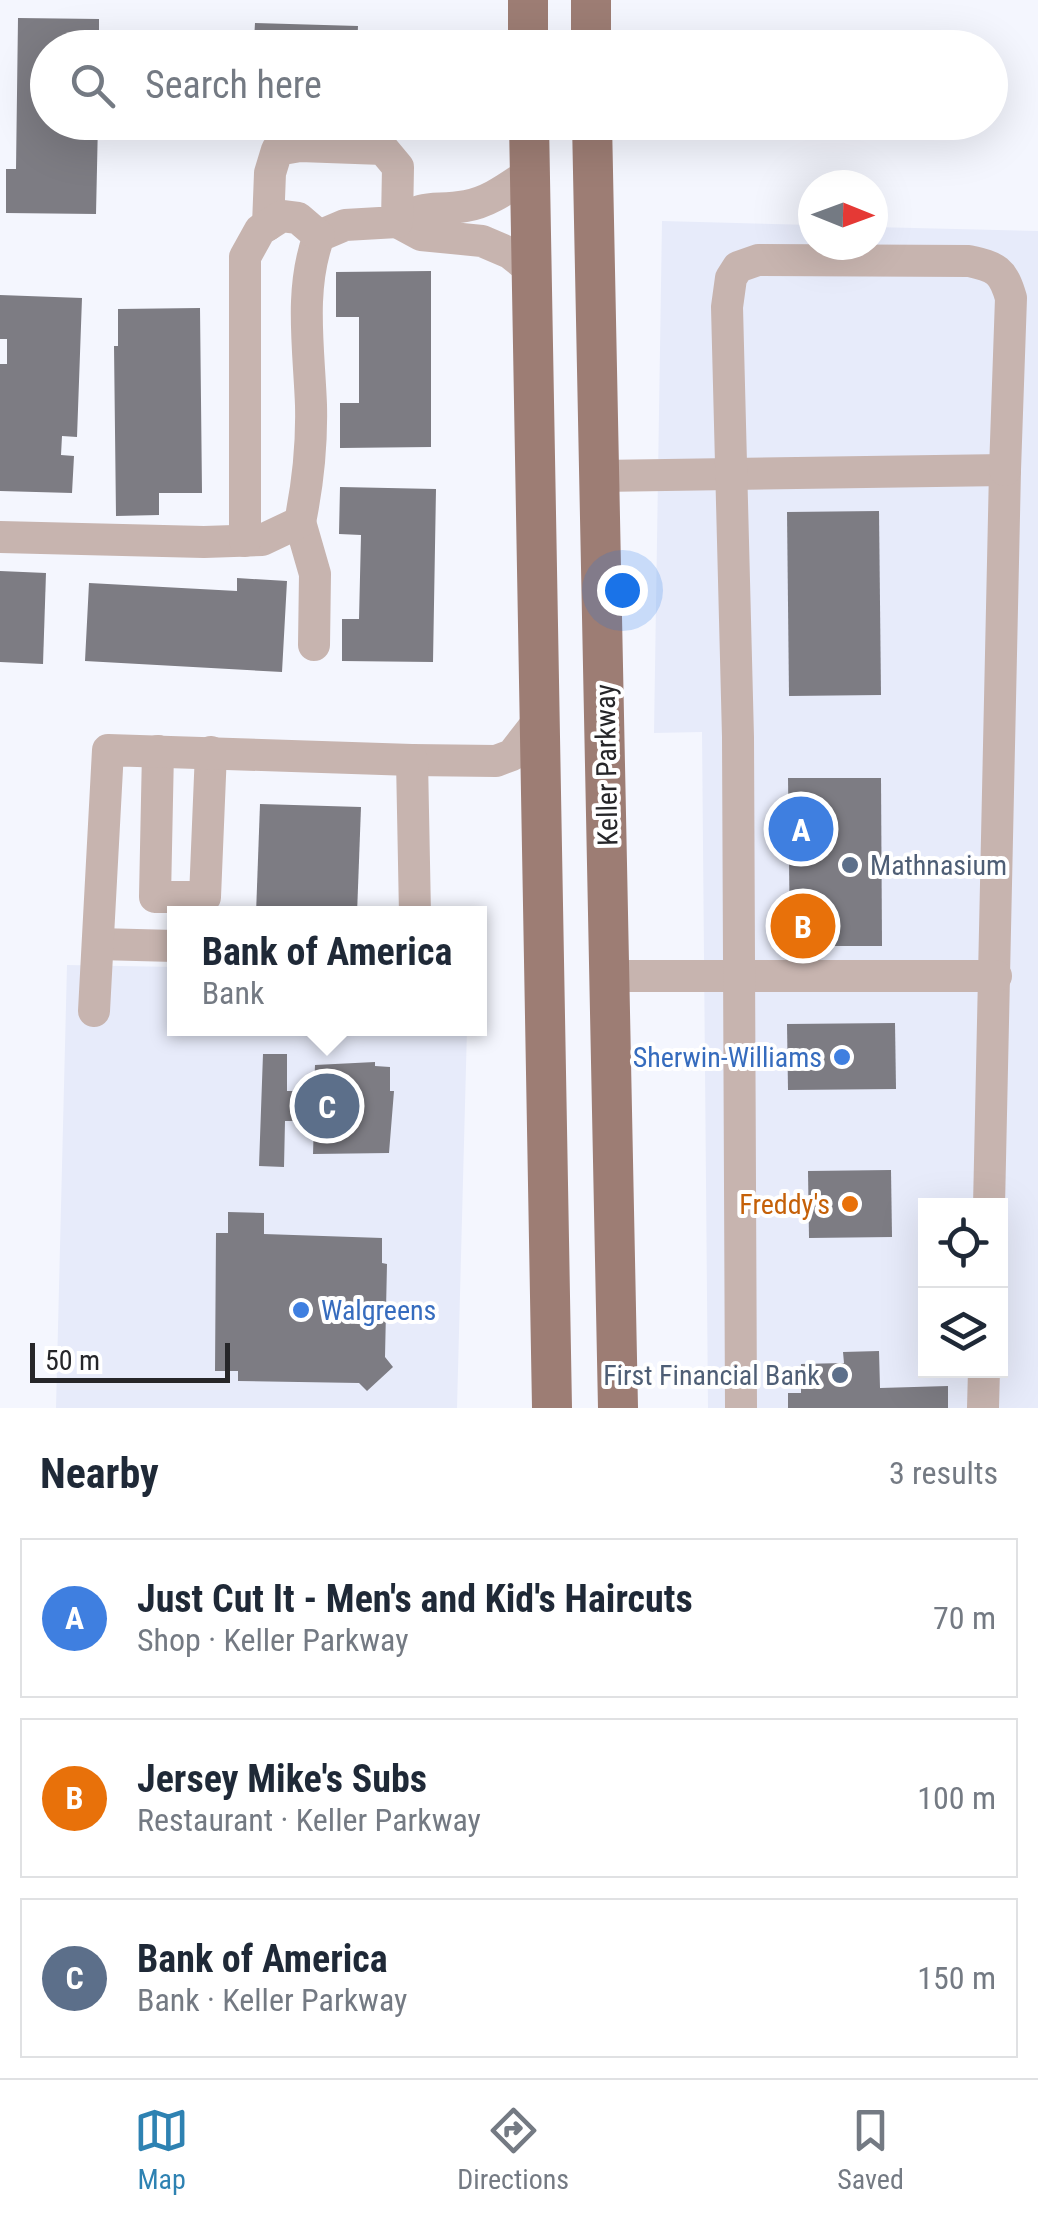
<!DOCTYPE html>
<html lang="en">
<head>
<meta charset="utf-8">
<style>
  body { margin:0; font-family:"Roboto Condensed",sans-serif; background:#f6f6f7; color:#1f2937 }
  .controls { position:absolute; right:30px; bottom:30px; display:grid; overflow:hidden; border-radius:0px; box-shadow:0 10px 40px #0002 }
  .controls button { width:90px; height:90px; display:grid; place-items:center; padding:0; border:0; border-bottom:2px solid #e0e1e3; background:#fff; color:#1f2937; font:50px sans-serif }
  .compass { position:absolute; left:798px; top:170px; width:90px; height:90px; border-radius:50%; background:#fff; box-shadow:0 10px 40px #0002; rotate:91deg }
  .scale { position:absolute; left:30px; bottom:25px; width:200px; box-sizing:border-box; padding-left:10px; border:5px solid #262629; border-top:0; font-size:28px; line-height:35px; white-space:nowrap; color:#262629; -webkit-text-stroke:8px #fff; paint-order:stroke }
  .you { position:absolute; left:622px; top:590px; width:35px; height:35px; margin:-25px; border:8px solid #fff; border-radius:50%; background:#1a73e8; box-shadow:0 0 0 15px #1a73e833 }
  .badge { display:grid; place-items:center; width:65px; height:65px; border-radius:50%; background:#2e82b2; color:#fff; font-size:32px; font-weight:700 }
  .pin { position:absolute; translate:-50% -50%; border:5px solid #fff; box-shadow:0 2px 10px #0006 }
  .popup { position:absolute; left:167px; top:906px; width:320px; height:130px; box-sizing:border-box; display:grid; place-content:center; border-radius:0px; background:#fff; filter:drop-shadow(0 2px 8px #0005); font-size:32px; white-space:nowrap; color:#747a83 }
  .popup b { font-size:38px; color:#1f2937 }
  .popup::after { content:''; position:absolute; left:50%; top:100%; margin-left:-20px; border:20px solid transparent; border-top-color:#fff }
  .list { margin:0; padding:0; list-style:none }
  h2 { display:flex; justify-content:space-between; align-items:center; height:130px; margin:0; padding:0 40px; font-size:42px }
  h2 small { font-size:32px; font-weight:400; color:#747a83 }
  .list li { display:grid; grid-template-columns:65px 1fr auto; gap:30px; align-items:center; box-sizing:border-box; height:160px; margin:0 20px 20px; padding:0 20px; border:2px solid #e0e1e3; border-radius:0px }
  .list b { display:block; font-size:38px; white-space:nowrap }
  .list p { margin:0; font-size:32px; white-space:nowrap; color:#747a83 }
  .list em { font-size:32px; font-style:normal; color:#747a83 }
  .icon { flex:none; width:55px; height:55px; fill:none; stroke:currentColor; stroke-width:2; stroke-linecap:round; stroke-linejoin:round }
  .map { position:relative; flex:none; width:1038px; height:1408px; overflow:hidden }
  .search { position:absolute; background:#fff; box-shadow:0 10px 40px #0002; left:30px; right:30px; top:30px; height:110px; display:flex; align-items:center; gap:25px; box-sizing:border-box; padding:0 35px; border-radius:55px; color:#747a83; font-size:38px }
  .sheet { height:670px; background:#fff }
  nav { display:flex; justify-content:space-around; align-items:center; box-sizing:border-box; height:140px; border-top:2px solid #e0e1e3; background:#fff; font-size:28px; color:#747a83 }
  nav a { display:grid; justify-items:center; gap:5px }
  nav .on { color:#2e82b2 }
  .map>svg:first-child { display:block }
  .built { fill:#e7ebfa; fill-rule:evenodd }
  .building { fill:#7d7c83 }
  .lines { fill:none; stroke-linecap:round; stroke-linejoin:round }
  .minor { stroke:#c7b4af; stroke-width:32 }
  .major { stroke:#9d7d74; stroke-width:40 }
  .service-dot { fill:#5c6f8a; stroke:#fff; stroke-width:4 }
  .shop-dot { fill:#3f7fe0; stroke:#fff; stroke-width:4 }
  .food-dot { fill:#e8710a; stroke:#fff; stroke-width:4 }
  .labels { text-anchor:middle; stroke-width:8; stroke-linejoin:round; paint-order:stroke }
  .street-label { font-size:28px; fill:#262629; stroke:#fff }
  .service-label { font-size:28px; fill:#4e5e75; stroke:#fff; text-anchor:start }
  .shop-label { font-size:28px; fill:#366cbe; stroke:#fff; text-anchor:end }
  .food-label { font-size:28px; fill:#c56008; stroke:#fff; text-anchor:end }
</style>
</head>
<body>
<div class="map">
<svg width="1038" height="1408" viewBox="0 0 1038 1408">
  <rect width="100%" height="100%" fill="#f4f6fe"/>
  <!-- built -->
  <g class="built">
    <path d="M662 221 813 225V245H873V227L1038 231V1408H708L702 732 654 733ZM926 1206H1000V1370H926Z"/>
    <path d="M67 965 174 967 175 1028 467 1029 457 1408H56Z"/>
  </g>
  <!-- building -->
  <g class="building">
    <path d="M18 18 99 19V48H48V122H98L96 214 6 213V169H16Z"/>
    <path d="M255 23 358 26 357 48H220L221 39 254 40Z"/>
    <path d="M431 271V447L340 448V403H359V317H336V272Z"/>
    <path d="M0 295 82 298 77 437 62 436 61 455 74 456 72 493 0 491V364H7V339H0Z"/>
    <path d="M200 308 202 493H159V515L116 516 114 346H118V309Z"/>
    <path d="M340 487 436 489 433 662 342 661V619H359L361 535 339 534Z"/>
    <path d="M879 511 881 695 789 696 787 512Z"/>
    <path d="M0 571 46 573 43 664 0 662Z"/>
    <path d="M237 578 287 581 282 672 85 661 89 583 237 591Z"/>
    <path d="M788 778H881L882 946H790Z"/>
    <path d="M260 804 361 807 357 914H256Z"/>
    <path d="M895 1023 896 1089 788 1090 787 1024Z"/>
    <path d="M263 1054H287V1091H314L315 1065 375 1062V1066L390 1067V1091H394L389 1153 313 1154 314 1121H285L284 1167 259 1166Z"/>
    <path d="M891 1170 892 1237 809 1238 808 1171Z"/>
    <path d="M228 1212 264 1213V1234L382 1238V1263L387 1264 385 1357 393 1367 367 1391 359 1383 238 1381V1371H215L216 1233H228Z"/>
    <path d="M879 1351 880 1388 948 1386V1408H788V1393H801V1364L844 1363 843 1352Z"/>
  </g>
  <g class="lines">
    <!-- minor -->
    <g class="minor">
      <path d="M530 173C510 186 490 202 466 206 434 212 427 203 397 222L421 235 482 241 510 253 531 270"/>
      <path d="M600 476 1005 470 989 1206"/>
      <path d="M300 522 315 574 314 645"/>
      <path d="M0 537 204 542 262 540 300 522C308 483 312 445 311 405 309 349 299 289 319 236L345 225 397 222 398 167 383 149 300 146 277 150 270 173 268 225"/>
      <path d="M245 541V257L260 230 282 216 298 218 319 236"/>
      <path d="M158 751 155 897H205L211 752"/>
      <path d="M412 760 496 761 512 755 540 719"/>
      <path d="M98 944 175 946"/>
      <path d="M610 976H996"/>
      <path d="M94 1011 108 750 412 760 415 914"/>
      <path d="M741 1408 738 737 727 307 731 278 738 267 758 260 969 261C996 267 1003 270 1011 298L1005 470"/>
      <path d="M983 1408 984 1370"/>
    </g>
    <!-- major -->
    <g class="major">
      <path d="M528 0V48"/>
      <path d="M591 0V48"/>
      <path d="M529 122 552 1408"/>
      <path d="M592 122 618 1408"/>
    </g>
  </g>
  <!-- markers -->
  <g class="service-dot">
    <circle cx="850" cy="865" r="10"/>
    <circle cx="840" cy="1375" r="10"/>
  </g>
  <g class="shop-dot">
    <circle cx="842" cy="1057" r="10"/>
    <circle cx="301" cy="1310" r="10"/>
  </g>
  <circle class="food-dot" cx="850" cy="1204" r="10"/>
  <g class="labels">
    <!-- street labels -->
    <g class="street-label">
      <text transform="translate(606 765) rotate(-91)" y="10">Keller Parkway</text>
    </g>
    <!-- service labels -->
    <g class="service-label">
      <text x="870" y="875">Mathnasium</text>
      <text x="820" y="1385" text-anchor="end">First Financial Bank</text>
    </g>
    <!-- shop labels -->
    <g class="shop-label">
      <text x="822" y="1067">Sherwin-Williams</text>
      <text x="321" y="1320" text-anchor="start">Walgreens</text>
    </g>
    <!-- food labels -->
    <g class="food-label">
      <text x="830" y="1214">Freddy's</text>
    </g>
  </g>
</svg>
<div class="controls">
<button><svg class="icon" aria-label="locate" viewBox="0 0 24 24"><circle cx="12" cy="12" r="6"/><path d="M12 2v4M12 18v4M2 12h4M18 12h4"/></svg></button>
<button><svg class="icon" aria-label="layers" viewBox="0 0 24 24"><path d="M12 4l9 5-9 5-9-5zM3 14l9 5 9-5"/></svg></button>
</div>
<svg class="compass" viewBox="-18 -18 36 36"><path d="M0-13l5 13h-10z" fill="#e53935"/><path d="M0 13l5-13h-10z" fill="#747a83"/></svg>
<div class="scale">50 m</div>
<div class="you"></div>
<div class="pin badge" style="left:801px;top:829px;background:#3f7fe0">A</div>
<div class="pin badge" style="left:803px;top:926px;background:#e8710a">B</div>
<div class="pin badge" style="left:327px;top:1106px;background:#5c6f8a">C</div>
<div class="popup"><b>Bank of America</b>Bank</div>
<div class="search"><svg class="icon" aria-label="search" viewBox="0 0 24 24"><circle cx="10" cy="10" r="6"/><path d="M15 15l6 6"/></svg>Search here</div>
</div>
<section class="sheet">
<h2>Nearby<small>3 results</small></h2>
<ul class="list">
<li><span class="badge" style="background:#3f7fe0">A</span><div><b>Just Cut It - Men's and Kid's Haircuts</b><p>Shop · Keller Parkway</p></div><em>70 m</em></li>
<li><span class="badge" style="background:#e8710a">B</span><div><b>Jersey Mike's Subs</b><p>Restaurant · Keller Parkway</p></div><em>100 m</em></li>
<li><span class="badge" style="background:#5c6f8a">C</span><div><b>Bank of America</b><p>Bank · Keller Parkway</p></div><em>150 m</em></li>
</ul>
</section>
<nav>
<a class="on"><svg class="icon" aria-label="map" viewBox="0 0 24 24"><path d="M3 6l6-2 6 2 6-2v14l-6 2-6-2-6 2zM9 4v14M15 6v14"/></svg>Map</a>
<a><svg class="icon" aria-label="directions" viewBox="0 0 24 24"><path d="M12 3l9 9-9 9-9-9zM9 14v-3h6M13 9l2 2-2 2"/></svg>Directions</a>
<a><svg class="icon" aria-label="saved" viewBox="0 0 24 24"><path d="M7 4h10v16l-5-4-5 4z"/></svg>Saved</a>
</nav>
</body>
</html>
